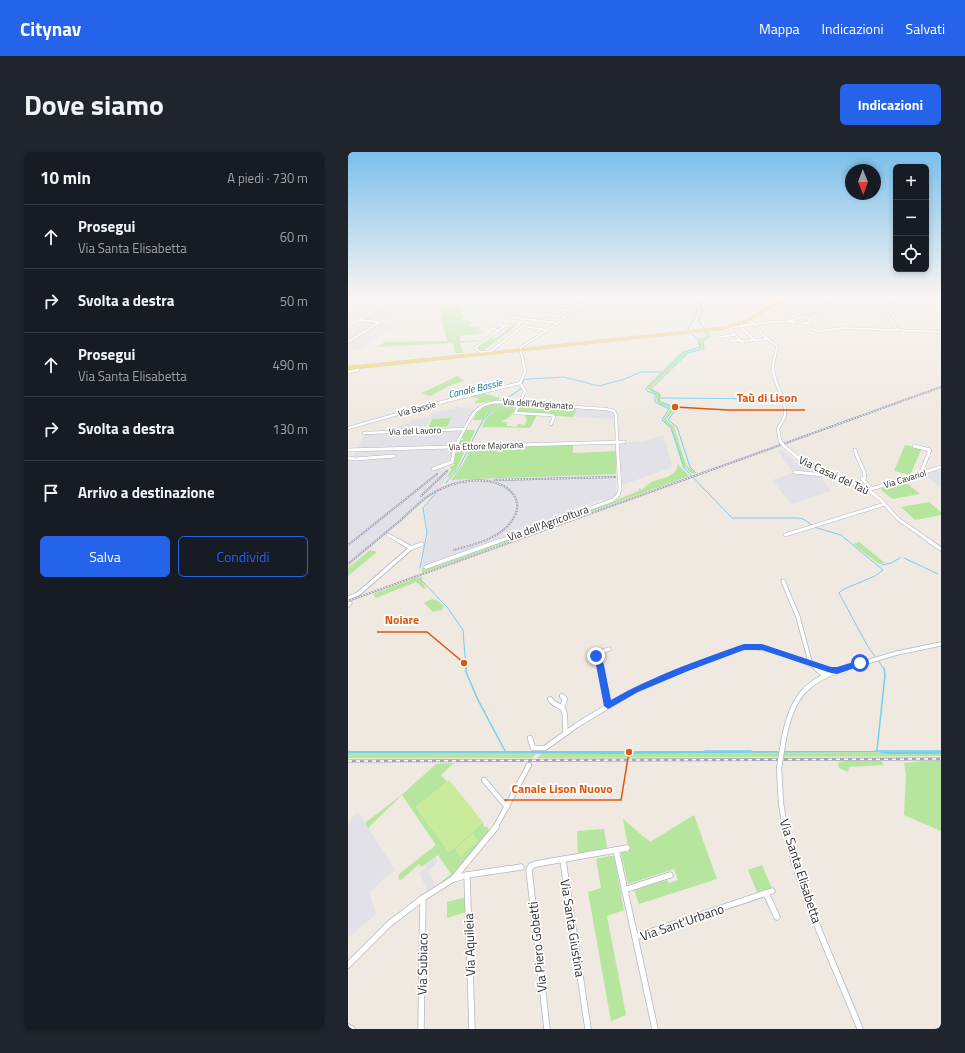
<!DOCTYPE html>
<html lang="it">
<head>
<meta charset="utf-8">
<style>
  body { margin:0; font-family:"Titillium Web",sans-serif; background:#20242c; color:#f1f3f6 }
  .controls { position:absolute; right:12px; top:12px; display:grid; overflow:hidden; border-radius:6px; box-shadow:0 2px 6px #0003 }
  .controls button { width:36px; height:36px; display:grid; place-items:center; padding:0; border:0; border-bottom:1px solid #363941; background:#171b24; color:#f1f3f6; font:20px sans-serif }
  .compass { position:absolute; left:497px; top:12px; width:36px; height:36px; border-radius:50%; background:#171b24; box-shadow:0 2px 6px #0003; rotate:179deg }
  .stop { position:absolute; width:12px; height:12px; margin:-9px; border:3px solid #2563eb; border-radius:50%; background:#fff }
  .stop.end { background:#2563eb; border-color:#fff; box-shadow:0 1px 4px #0008 }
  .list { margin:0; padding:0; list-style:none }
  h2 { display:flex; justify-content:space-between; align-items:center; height:52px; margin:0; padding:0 16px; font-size:17px }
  h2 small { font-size:13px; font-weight:400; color:#9ea1a6 }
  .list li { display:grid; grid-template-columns:26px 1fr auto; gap:12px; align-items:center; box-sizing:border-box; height:64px; padding:0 16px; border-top:1px solid #363941 }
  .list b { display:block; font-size:15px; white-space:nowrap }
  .list p { margin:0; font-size:13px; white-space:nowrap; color:#9ea1a6 }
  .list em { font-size:13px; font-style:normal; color:#9ea1a6 }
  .actions { display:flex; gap:8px; padding:12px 16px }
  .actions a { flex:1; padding:9px 0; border:1px solid #2563eb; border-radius:6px; text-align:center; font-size:14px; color:#2563eb }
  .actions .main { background:#2563eb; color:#fff }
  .icon { flex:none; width:22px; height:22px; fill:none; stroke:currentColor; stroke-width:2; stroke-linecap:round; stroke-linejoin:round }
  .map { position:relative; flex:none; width:593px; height:877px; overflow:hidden; border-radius:6px }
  header { display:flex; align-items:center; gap:24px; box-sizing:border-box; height:56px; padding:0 20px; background:#2563eb; color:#fff }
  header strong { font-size:19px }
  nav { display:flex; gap:22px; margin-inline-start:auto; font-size:14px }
  .intro { display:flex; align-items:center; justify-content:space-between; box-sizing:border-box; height:96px; padding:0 24px }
  h1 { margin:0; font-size:28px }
  .button { padding:10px 18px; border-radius:6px; background:#2563eb; color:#fff; font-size:14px; font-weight:700 }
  main { display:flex; gap:24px; padding:0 24px }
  aside { flex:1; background:#171b24; border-radius:6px; box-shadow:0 2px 6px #0003 }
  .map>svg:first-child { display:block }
  .industrial { fill:#e3e1e8 }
  .green { fill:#b6e59e }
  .pitch { fill:#c9ec9a }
  .water { fill:#75cff0 }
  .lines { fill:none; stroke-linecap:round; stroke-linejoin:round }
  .stream-far1 { stroke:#75cff0; stroke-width:1 }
  .stream { stroke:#75cff0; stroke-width:1.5 }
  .minor-far5-casing { stroke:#b4b7c1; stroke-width:3 }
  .minor-far4-casing { stroke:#b4b7c1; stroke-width:3.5 }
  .minor-far3-casing { stroke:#b4b7c1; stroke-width:4 }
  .minor-far2-casing { stroke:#b4b7c1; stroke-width:5 }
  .minor-far1-casing { stroke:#b4b7c1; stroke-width:6 }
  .minor-casing { stroke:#b4b7c1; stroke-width:7 }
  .major-far1-casing { stroke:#c9c9c9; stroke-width:3.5 }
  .major-casing { stroke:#c9c9c9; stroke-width:4 }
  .minor-far5 { stroke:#fff; stroke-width:2 }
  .minor-far4 { stroke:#fff; stroke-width:2.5 }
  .minor-far3 { stroke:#fff; stroke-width:3 }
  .minor-far2 { stroke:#fff; stroke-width:3.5 }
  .minor-far1 { stroke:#fff; stroke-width:4.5 }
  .minor { stroke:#fff; stroke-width:5.5 }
  .major-far1 { stroke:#f2d163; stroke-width:2.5 }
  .major { stroke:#f2d163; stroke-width:3 }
  .rail-far1-casing { stroke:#a3a6b8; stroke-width:2 }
  .rail-casing { stroke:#a3a6b8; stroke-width:3 }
  .rail-far1 { stroke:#fff; stroke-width:1; stroke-dasharray:1.5; stroke-linecap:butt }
  .rail { stroke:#fff; stroke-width:1.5; stroke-dasharray:4; stroke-linecap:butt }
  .minor-bridge-far1-casing { stroke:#b4b7c1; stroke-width:4; stroke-linecap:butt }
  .minor-bridge-casing { stroke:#b4b7c1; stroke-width:6; stroke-linecap:butt }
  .minor-bridge-far1 { stroke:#fff; stroke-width:3 }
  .minor-bridge { stroke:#fff; stroke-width:4.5 }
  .route { fill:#2563eb }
  .labels { text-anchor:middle; stroke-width:3.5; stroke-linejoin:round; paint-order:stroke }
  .far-street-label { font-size:9px; fill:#2e2e2e; stroke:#fff }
  .far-water-label { font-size:10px; font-style:italic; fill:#0d6fa3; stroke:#fff }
  .street-label { font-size:11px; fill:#2e2e2e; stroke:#fff }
  .near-street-label { font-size:13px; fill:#2e2e2e; stroke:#fff }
  .leader { fill:none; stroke:#df570e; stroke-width:1.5 }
  .callout-dot { fill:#df570e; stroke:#fff; stroke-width:1.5 }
  .callout-label { font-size:12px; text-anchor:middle; font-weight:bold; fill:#df570e; stroke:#fff; stroke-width:3.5; stroke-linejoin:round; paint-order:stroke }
</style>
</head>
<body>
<header>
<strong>Citynav</strong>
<nav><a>Mappa</a><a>Indicazioni</a><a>Salvati</a></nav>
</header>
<div class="intro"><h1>Dove siamo</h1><a class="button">Indicazioni</a></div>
<main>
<aside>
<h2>10 min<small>A piedi · 730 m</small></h2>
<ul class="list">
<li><svg class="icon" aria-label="ahead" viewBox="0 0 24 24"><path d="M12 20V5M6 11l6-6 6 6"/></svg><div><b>Prosegui</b><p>Via Santa Elisabetta</p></div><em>60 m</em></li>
<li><svg class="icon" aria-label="right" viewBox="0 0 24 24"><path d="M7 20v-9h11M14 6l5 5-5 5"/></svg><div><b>Svolta a destra</b></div><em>50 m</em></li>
<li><svg class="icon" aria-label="ahead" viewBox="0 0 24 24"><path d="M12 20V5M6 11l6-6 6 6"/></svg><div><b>Prosegui</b><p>Via Santa Elisabetta</p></div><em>490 m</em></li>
<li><svg class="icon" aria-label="right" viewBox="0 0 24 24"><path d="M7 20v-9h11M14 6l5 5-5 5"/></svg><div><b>Svolta a destra</b></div><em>130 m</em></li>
<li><svg class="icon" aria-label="arrive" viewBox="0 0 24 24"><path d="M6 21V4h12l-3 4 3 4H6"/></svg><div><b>Arrivo a destinazione</b></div></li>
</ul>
<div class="actions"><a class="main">Salva</a><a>Condividi</a></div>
</aside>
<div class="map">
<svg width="593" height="877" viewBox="0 0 593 877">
  <rect width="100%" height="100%" fill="#efe9e1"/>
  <!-- industrial -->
  <g class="industrial">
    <path d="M46 146 59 148 62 146H68L39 166 45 167 40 171 50 172 9 199 0 198V192L38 167 31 169 12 168 33 156Z"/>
    <path d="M10 169 31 170 0 188V175Z"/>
    <path d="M108 254 127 257 116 275 106 277V275H99L103 266 81 267 77 277 74 278 42 279 43 276 62 271 64 267 82 266 85 260 107 257Z"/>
    <path d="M229 256 257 258 265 260 267 267 225 265Z"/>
    <path d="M108 278 112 279 113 281 109 290 104 293 8 297 18 281Z"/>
    <path d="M315 283 325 315 274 333 271 294 273 291 296 289Z"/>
    <path d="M98 296 104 298 103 307 88 317 96 316 103 318 99 325H101L90 336 102 332 103 328 268 322V342L260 348 254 347 226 357 225 360 74 414 80 384 77 356 89 341 87 340 0 415V307L4 306 7 301 10 299Z"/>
    <path d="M430 298H434L453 314 474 321 472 324 483 339 443 352 424 328 445 321Z"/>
    <path d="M589 318 593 321V336L577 323Z"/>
    <path d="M10 660 47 718 21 740 28 762 0 786V670Z"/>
    <path d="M88 704 90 710 80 719 87 733 80 740 71 721 79 714 78 711Z"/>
  </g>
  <!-- green -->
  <g class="green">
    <path d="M108 151 116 165 112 168 125 169 121 174 133 175 130 178 136 181 112 184V189L136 188 112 191 115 201H107L105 191 29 195 37 190 99 189 90 154Z"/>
    <path d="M161 171 170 172 135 199 128 196 144 186H149L165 173 160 172Z"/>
    <path d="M355 179H357L362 184 354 189 356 196 340 200 302 236 312 242V250L327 256 318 268 326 275 338 313 348 321 344 322 334 312 324 276 315 269 322 258 321 256 309 251 308 243 299 236 336 200 351 196 352 195 350 187 359 184Z"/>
    <path d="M109 224 116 229 103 233 82 244 74 241Z"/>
    <path d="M134 241 152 246V247C148 248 130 252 126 251L131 247 120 244Z"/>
    <path d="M152 251 134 268H125C133 252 134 252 152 251Z"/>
    <path d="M154 251 170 252 163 264 153 270H159V274L169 275 170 272 177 273 179 267 177 266 178 263H189L182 276 134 275 137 268Z"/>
    <path d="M171 252 229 256 225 265 168 261Z"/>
    <path d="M103 266 99 275 80 276 84 267Z"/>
    <path d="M118 278H127L120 294 111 293 112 288H116L113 286Z"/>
    <path d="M225 292V301L268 299V322L103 328 115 312 123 296Z"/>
    <path d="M557 293 574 296 562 323 546 319Z"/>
    <path d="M118 296 108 318 101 325H99L103 318 102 315 106 313 107 299 111 297Z"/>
    <path d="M330 312 341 324 74 421V416H76V418L91 413 263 350 291 339V336L294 338C297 335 300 332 304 330 315 325 328 326 330 312Z"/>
    <path d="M556 329 572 342 544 347 532 337Z"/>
    <path d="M581 350 593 360V363L567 368 553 355Z"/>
    <path d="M511 390 537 411 531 412 505 392Z"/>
    <path d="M22 398 29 400 0 424V416Z"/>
    <path d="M71 425 78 436 75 437 73 434 68 430 28 446 25 442Z"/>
    <path d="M84 447 90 449 96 454 94 458 85 460 76 451Z"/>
    <path d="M528 600 540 602H593V604L189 606 194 602Z"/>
    <path d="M0 601 188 602 184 606H0Z"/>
    <path d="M498 609H533L536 613 501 615 500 620 491 616 490 613 491 610Z"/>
    <path d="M575 609H593V679L556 663 558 623 556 611Z"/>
    <path d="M106 611 93 623 99 630 68 655 101 700 135 670 136 675 139 674 142 680C124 701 109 723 85 737L103 722 90 703 73 715 71 712 52 729 50 723 88 693 54 643 20 676 17 671 56 641 88 612Z"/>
    <path d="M346 663 369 727 291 752 286 738 319 728 321 731 330 728 326 717 280 732 273 702 274 700H281L275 667 302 690Z"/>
    <path d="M256 677 259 696 230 701 229 679Z"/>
    <path d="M262 704H266L276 758 259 764 278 863 263 869 240 740 253 736 248 707Z"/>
    <path d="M414 713 424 736 409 740 400 718Z"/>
    <path d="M118 745V760L99 766V750Z"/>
  </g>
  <!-- pitch -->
  <g class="pitch">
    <path d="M101 628 135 670 101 700 68 655Z"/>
    <path d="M125 681 130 689 112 705 107 697Z"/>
  </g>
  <!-- water -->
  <path class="water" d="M0 599H527L539 600 593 599V602H540L528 600 261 602 0 601Z"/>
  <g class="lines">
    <!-- stream-far1 -->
    <g class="stream-far1">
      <path d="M542 145 547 150 533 151 551 177"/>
      <path d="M459 163 469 160 477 150C498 147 520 147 541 145"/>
      <path d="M357 177 350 169 355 159 351 151 365 145"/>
      <path d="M341 179 340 177 349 160 347 151 360 145"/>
      <path d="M343 181 350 188 352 195 335 200 298 236 299 239 307 242V250L321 257 314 268 323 276 336 316 384 366H449L455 367 464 373"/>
      <path d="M174 232 176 228 181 227 216 225 251 234 277 227 293 220H314"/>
      <path d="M312 246 432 247"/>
      <path d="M155 249 174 236"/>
      <path d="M122 293 135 268 153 251"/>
      <path d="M110 317 121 296"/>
      <path d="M348 321 342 315 329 275 320 268 329 256 313 250 311 248 312 242 303 237 340 201 356 197 355 189 363 184 359 179"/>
      <path d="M98 331 109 318"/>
      <path d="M466 375 493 383 535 418 527 424 494 438 491 441 519 493 528 506"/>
      <path d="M556 406 590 422"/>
      <path d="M534 413 543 411 552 406"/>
      <path d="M72 416 79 381 75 356 88 341"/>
      <path d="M73 425V428L99 455 115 478 118 517"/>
      <path d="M530 508 536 517"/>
    </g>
    <!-- stream -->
    <g class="stream">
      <path d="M118 516V520L130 548 157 599"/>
      <path d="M529 598 537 523 536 516"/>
      <path d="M357 599H403"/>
      <path d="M527 599H593"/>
      <path d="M193 600H225"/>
    </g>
    <defs>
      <g id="minor-far5">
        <path d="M213 145 238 148"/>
        <path d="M0 146 26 145"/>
        <path d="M206 150 231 153"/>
        <path d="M535 150H531L550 178"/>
        <path d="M583 154 581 155 593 168"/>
        <path d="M199 156 224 159"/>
        <path d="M196 162 217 165"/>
        <path d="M161 165 210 171"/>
        <path d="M398 168 406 171 415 183 429 194 426 209"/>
        <path d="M441 169 459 164 462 170H457"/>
        <path d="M149 173 157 174"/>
        <path d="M0 174 32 156 46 145"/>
        <path d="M393 175 406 188"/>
        <path d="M144 177 151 178"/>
        <path d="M372 185 387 183"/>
        <path d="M382 189 392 188"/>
        <path d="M393 189 420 187"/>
        <path d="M0 190 32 170 11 168"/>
        <path d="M395 192 381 176C406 172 435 166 460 172L463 177 472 179 496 176 593 180"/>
        <path d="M138 200H132L127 196 159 172"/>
        <path d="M137 201 143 199 175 174 199 178"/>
        <path d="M175 209 172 196 210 171 241 145"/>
      </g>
      <g id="minor-far4">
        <path d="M426 208C421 228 439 244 437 263 436 269 432 272 430 277L432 289"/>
        <path d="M0 220 10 218"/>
        <path d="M172 231 177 239 167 261 204 263 206 265 203 272"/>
        <path d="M0 276 78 254 172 231 177 220 175 208"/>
        <path d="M16 281 117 277"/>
        <path d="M110 289C122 269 124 252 149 250L258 257 266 259 268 263 269 289"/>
      </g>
      <g id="minor-far3">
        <path d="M432 288 433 290"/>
        <path d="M436 294 454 309 519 337 532 347 550 367 583 390"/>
        <path d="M566 294 582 298 572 323"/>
        <path d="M0 298 276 290"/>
        <path d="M507 298C509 307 517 317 517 326L514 327 524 337"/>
        <path d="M0 306 7 307 46 304"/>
        <path d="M85 317 104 310 107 295 111 288"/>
        <path d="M447 320 484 324"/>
        <path d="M520 338 593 315"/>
        <path d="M40 383 53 390"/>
        <path d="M437 383 537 352"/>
        <path d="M149 390 265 348 270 343 272 337 269 288"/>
      </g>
      <g id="minor-far2">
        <path d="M581 389 593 397"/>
        <path d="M63 396 74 392"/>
        <path d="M78 415 151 389"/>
        <path d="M435 429 450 465 463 513"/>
        <path d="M0 446 10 442 63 396 51 389"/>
        <path d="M0 453 2 451"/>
        <path d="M253 517 248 502 261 497"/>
        <path d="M336 517 392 496C418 493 441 504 465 513"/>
        <path d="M469 517 465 513 474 517"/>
        <path d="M495 517 549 501 593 492"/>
      </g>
      <g id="minor-far1">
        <path d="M253 516 260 554"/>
        <path d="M468 516 476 523"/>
        <path d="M473 516 478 523"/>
        <path d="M214 544 217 547 214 555"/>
        <path d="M202 547C206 554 211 552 215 557 219 564 216 574 218 581"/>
        <path d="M182 586 185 596H197L229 573 287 538 338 516"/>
        <path d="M436 586C444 545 458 528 498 516"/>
        <path d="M431 616 433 651 437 676"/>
        <path d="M136 628 159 655"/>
        <path d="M147 676 181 613"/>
      </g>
      <g id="minor">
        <path d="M437 675C453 745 486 811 512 877"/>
        <path d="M268 698 287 785"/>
        <path d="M215 708 240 877"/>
        <path d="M119 723 173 715"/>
        <path d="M106 727 119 723 124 877"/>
        <path d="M276 738 322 723"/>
        <path d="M418 741 429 765"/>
        <path d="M0 813 41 772 75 746 105 727 148 675"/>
        <path d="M0 875 4 877"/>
        <path d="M73 877 75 746"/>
        <path d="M199 877 181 718 183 714 188 712 279 696"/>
        <path d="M307 877 287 785 424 739"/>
      </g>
      <path id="major-far1" d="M68 209 376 176 394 171 441 145"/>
      <path id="major" d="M0 216 77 208"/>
    </defs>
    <!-- minor-far5 casing -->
    <use href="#minor-far5" class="minor-far5-casing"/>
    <!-- minor-far4 casing -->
    <use href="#minor-far4" class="minor-far4-casing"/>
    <!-- minor-far3 casing -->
    <use href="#minor-far3" class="minor-far3-casing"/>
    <!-- minor-far2 casing -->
    <use href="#minor-far2" class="minor-far2-casing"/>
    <!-- minor-far1 casing -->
    <use href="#minor-far1" class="minor-far1-casing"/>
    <!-- minor casing -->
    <use href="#minor" class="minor-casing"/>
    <!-- major-far1 casing -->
    <use href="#major-far1" class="major-far1-casing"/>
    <!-- major casing -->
    <use href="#major" class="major-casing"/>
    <!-- minor-far5 -->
    <use href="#minor-far5" class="minor-far5"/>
    <!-- minor-far4 -->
    <use href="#minor-far4" class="minor-far4"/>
    <!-- minor-far3 -->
    <use href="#minor-far3" class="minor-far3"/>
    <!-- minor-far2 -->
    <use href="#minor-far2" class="minor-far2"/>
    <!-- minor-far1 -->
    <use href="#minor-far1" class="minor-far1"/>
    <!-- minor -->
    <use href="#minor" class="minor"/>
    <!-- major-far1 -->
    <use href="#major-far1" class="major-far1"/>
    <!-- major -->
    <use href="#major" class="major"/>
    <defs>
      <g id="rail-far1">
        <path d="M147 328 267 325"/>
        <path d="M73 344 99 319"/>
        <path d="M0 393 89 322"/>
        <path d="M0 412C18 397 36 382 54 367 67 355 79 342 95 336 109 330 125 327 140 329 171 334 180 359 154 379 140 390 123 393 106 398"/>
        <path d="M0 449 593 235"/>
      </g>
      <path id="rail" d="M0 609 593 607"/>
    </defs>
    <!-- rail-far1 casing -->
    <use href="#rail-far1" class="rail-far1-casing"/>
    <!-- rail casing -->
    <use href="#rail" class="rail-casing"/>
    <!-- rail-far1 -->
    <use href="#rail-far1" class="rail-far1"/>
    <!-- rail -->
    <use href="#rail" class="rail"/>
    <defs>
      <path id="minor-bridge-far1" d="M433 290 436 294"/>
      <path id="minor-bridge" d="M431 616 436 586"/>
    </defs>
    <!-- minor-bridge-far1 casing -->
    <use href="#minor-bridge-far1" class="minor-bridge-far1-casing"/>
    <!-- minor-bridge casing -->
    <use href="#minor-bridge" class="minor-bridge-casing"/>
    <!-- minor-bridge-far1 -->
    <use href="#minor-bridge-far1" class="minor-bridge-far1"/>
    <!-- minor-bridge -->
    <use href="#minor-bridge" class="minor-bridge"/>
  </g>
  <!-- sky -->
  <linearGradient id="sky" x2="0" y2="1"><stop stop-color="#7abfeb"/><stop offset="0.54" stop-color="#f8f5f2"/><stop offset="1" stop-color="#f8f5f2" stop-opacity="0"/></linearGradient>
  <rect width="593" height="267" fill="url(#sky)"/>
  <!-- route -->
  <path class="route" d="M396 492H414L483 515H489L512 508 516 511 515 513 489 522 483 521 414 498H396L340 519 290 540 262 556 260 557 256 554 248 513 244 504 245 502H251L256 513 263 548C305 524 350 508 396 492Z"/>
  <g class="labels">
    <!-- far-street labels -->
    <g class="far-street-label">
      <text transform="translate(190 252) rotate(4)" y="3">Via dell'Artigianato</text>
      <text transform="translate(69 257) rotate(-15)" y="3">Via Bassie</text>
      <text transform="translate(67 279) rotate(-2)" y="3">Via del Lavoro</text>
      <text transform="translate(138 294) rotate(-2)" y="3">Via Ettore Majorana</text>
      <text transform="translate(557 327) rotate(-17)" y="3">Via Cavariol</text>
    </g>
    <!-- far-water labels -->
    <g class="far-water-label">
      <text transform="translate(127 236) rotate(-13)" y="4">Canale Bassie</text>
    </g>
    <!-- street labels -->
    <g class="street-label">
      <text transform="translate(486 323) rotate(25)" y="4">Via Casai del Taù</text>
      <text transform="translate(200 371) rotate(-20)" y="4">Via dell'Agricoltura</text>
    </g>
    <!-- near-street labels -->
    <g class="near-street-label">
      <text transform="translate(453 719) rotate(72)" y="5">Via Santa Elisabetta</text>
      <text transform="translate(334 770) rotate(-19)" y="5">Via Sant'Urbano</text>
      <text transform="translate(225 776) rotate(81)" y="5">Via Santa Giustina</text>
      <text transform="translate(121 793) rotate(-92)" y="5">Via Aquileia</text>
      <text transform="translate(189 795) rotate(-96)" y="5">Via Piero Gobetti</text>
      <text transform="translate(74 812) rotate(-89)" y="5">Via Subiaco</text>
    </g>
  </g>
  <!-- callouts -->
  <path class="leader" d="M327 255L380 258H457M116 511L79 480H29M281 600L273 648H156"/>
  <g class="callout-dot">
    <circle cx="327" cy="255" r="4"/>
    <circle cx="116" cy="511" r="4"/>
    <circle cx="281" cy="600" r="4"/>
  </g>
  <g class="callout-label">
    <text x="419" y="250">Taù di Lison</text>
    <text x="54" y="472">Noiare</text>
    <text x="214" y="641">Canale Lison Nuovo</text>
  </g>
</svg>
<div class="controls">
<button>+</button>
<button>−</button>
<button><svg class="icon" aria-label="locate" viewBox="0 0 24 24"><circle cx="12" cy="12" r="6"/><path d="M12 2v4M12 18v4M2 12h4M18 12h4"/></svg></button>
</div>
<svg class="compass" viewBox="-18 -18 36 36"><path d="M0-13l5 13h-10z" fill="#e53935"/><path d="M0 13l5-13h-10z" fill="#9ea1a6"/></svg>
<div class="stop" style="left:512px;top:511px"></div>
<div class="stop end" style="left:248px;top:504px"></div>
</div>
</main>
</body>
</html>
